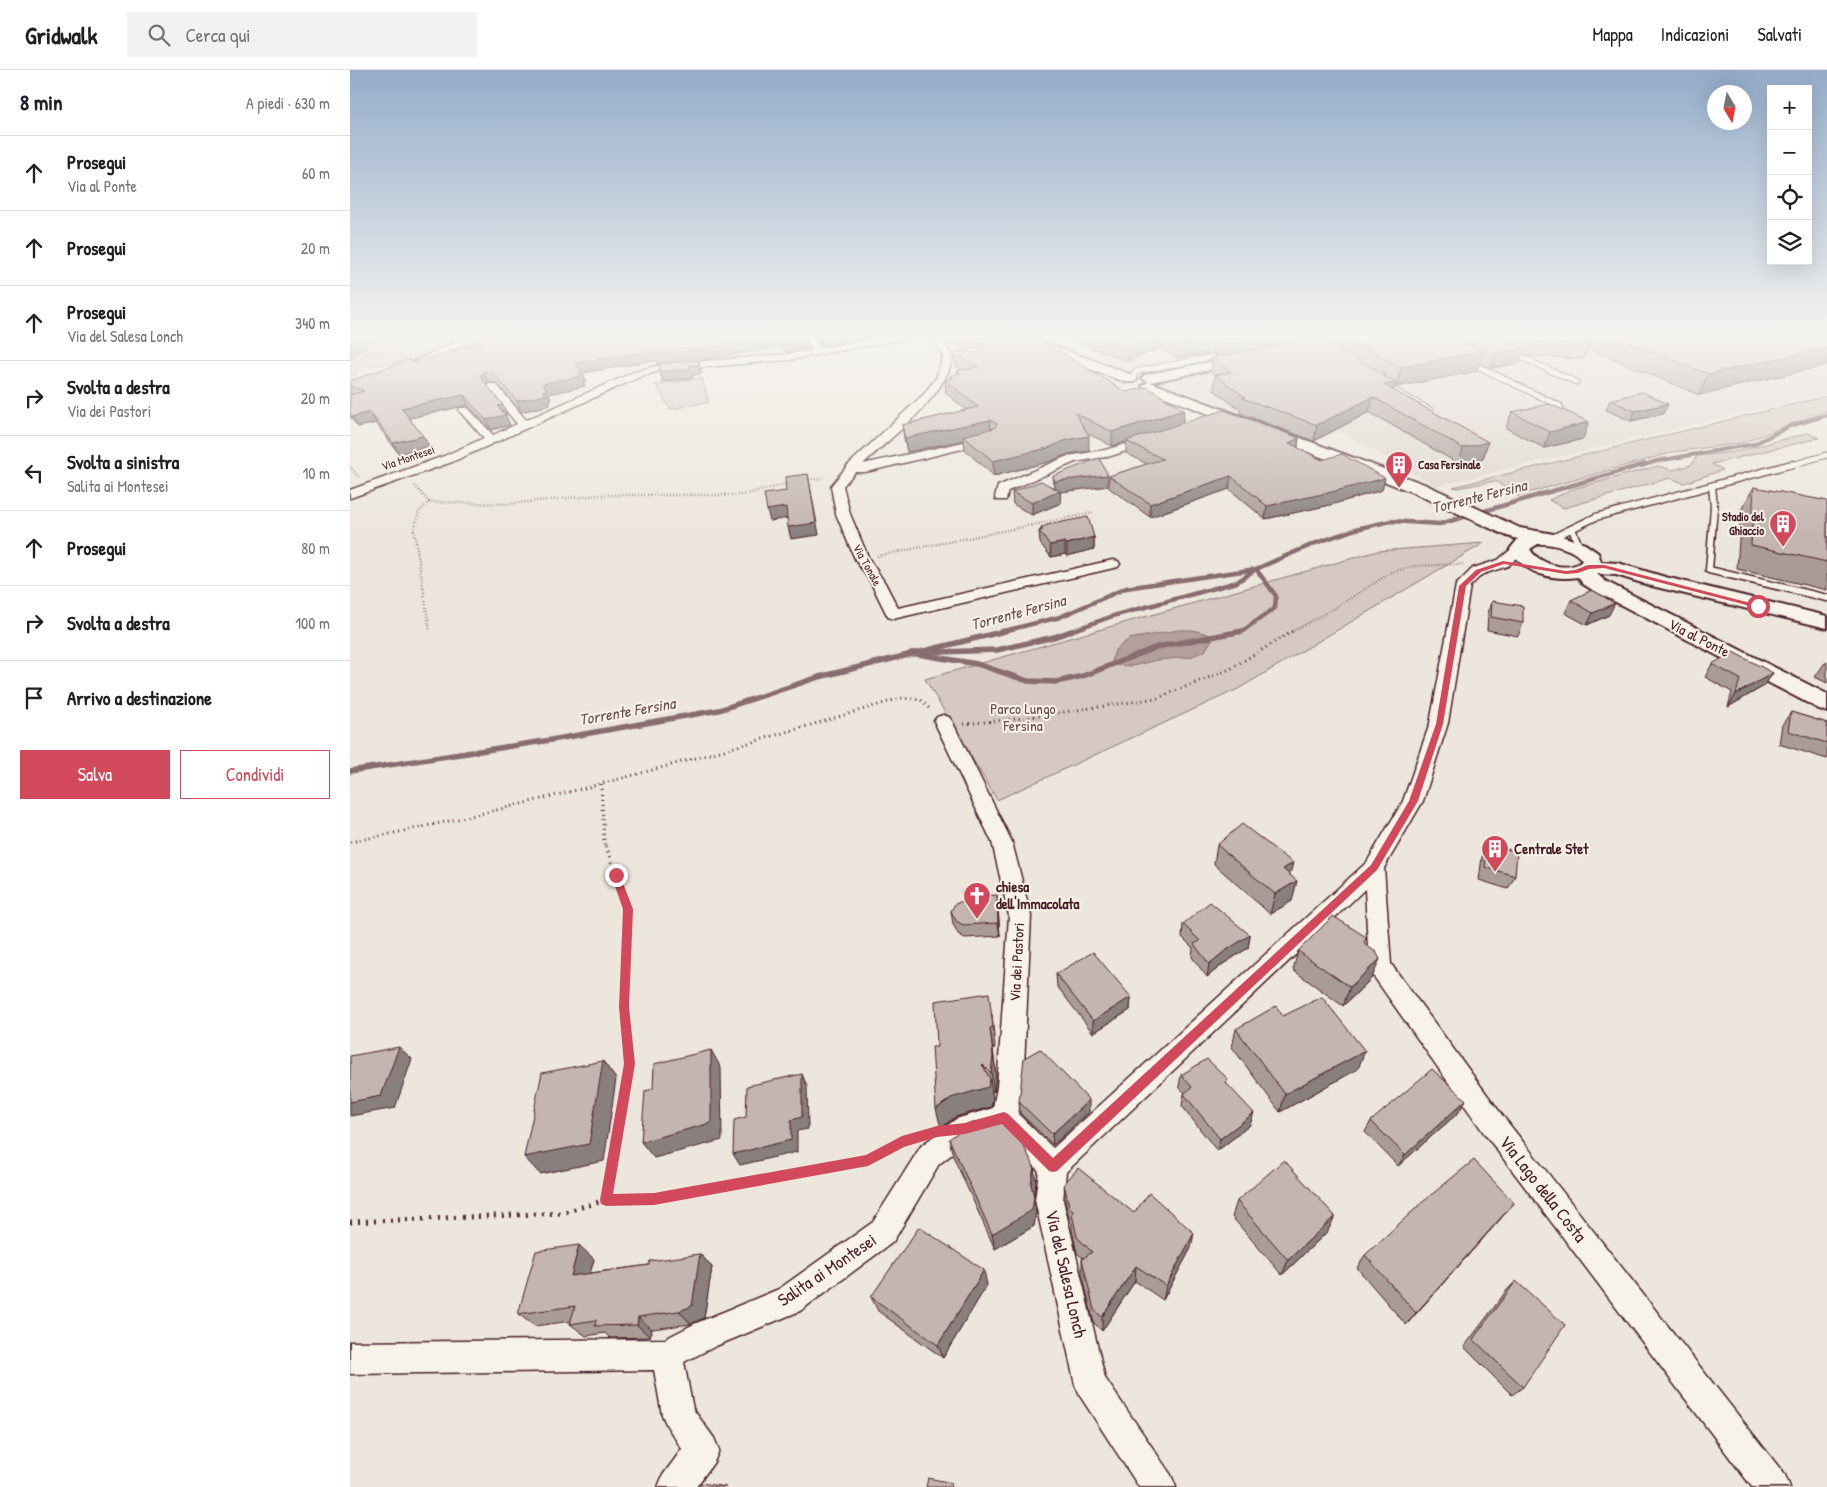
<!DOCTYPE html>
<html lang="it">
<head>
<meta charset="utf-8">
<style>
  body { margin:0; font-family:"Patrick Hand",sans-serif; background:#f2f2f2; color:#202124 }
  .controls { position:absolute; right:15px; top:15px; display:grid; overflow:hidden; border-radius:0px; box-shadow:0 5px 20px #0002 }
  .controls button { width:45px; height:45px; display:grid; place-items:center; padding:0; border:0; border-bottom:1px solid #e0e0e0; background:#fff; color:#202124; font:25px sans-serif }
  .compass { position:absolute; left:1357px; top:15px; width:45px; height:45px; border-radius:50%; background:#fff; box-shadow:0 5px 20px #0002; rotate:170deg }
  .stop { position:absolute; width:15px; height:15px; margin:-11px; border:4px solid #d1495b; border-radius:50%; background:#fff }
  .stop.end { background:#d1495b; border-color:#fff; box-shadow:0 1px 5px #0008 }
  .list { margin:0; padding:0; list-style:none }
  h2 { display:flex; justify-content:space-between; align-items:center; height:65px; margin:0; padding:0 20px; font-size:21px }
  h2 small { font-size:16px; font-weight:400; color:#757577 }
  .list li { display:grid; grid-template-columns:32px 1fr auto; gap:15px; align-items:center; box-sizing:border-box; height:75px; padding:0 20px; border-top:1px solid #e0e0e0 }
  .list b { display:block; font-size:19px; white-space:nowrap }
  .list p { margin:0; font-size:16px; white-space:nowrap; color:#757577 }
  .list em { font-size:16px; font-style:normal; color:#757577 }
  .actions { display:flex; gap:10px; padding:15px 20px }
  .actions a { flex:1; padding:11px 0; border:1px solid #d1495b; border-radius:0px; text-align:center; font-size:18px; color:#d1495b }
  .actions .main { background:#d1495b; color:#fff }
  .icon { flex:none; width:28px; height:28px; fill:none; stroke:currentColor; stroke-width:2; stroke-linecap:round; stroke-linejoin:round }
  .map { position:relative; flex:none; width:1477px; height:1417px; overflow:hidden }
  header { display:flex; align-items:center; gap:30px; box-sizing:border-box; height:70px; padding:0 25px; background:#fff; border-bottom:1px solid #e0e0e0 }
  header strong { font-size:24px }
  nav { display:flex; gap:28px; margin-inline-start:auto; font-size:18px }
  .search { width:350px; height:45px; background:#f2f2f2; display:flex; align-items:center; gap:12px; box-sizing:border-box; padding:0 18px; border-radius:0px; color:#757577; font-size:19px }
  main { display:flex }
  aside { flex:1; background:#fff }
  .map>svg:first-child { display:block }
  .built { fill:#e0d7d0 }
  .green { fill:#d5c9c2; stroke:#907476 }
  .water { fill:#b39f9d; stroke:#896c6f }
  .lines { fill:none; stroke-linecap:round; stroke-linejoin:round }
  .stream-far2 { stroke:#896c6f; stroke-width:4 }
  .stream-far1 { stroke:#896c6f; stroke-width:4.5 }
  .stream { stroke:#896c6f; stroke-width:5.5 }
  .lane-far1-casing { stroke:#4a1f2b; stroke-width:7 }
  .lane-casing { stroke:#4a1f2b; stroke-width:9 }
  .street-casing { stroke:#4a1f2b; stroke-width:3 }
  .secondary-casing { stroke:#4a1f2b; stroke-width:4 }
  .path-far3 { stroke:#4a1f2b; stroke-width:2.5; stroke-dasharray:0.5 2.5; stroke-linecap:butt }
  .path-far2 { stroke:#4a1f2b; stroke-width:3; stroke-dasharray:1 4; stroke-linecap:butt }
  .path-far1 { stroke:#4a1f2b; stroke-width:4; stroke-dasharray:1 4.5; stroke-linecap:butt }
  .path { stroke:#4a1f2b; stroke-width:5; stroke-dasharray:2 6; stroke-linecap:butt }
  .lane-far1 { stroke:#f7f3e8; stroke-width:5 }
  .lane { stroke:#f7f3e8; stroke-width:6 }
  .street { fill:#f7f3e8; fill-rule:evenodd }
  .secondary { fill:#f7f3e8; fill-rule:evenodd }
  .wall { fill:#a99c97; stroke:#4a1f2b }
  .shaded-wall { fill:#897f7b; stroke:#4a1f2b }
  .building { fill:#c4b5b0; stroke:#4a1f2b }
  .route { fill:#d1495b }
  .labels { text-anchor:middle; stroke-width:4; stroke-linejoin:round; paint-order:stroke }
  .far-street-label { font-size:12px; fill:#4a1f2b; stroke:#f7f3e8 }
  .far-poi-label { font-size:12px; font-weight:bold; fill:#4a1f2b; stroke:#f7f3e8; text-anchor:start }
  .street-label { font-size:15px; fill:#4a1f2b; stroke:#f7f3e8 }
  .park-label { font-size:15px; fill:#6d4a51; stroke:#f7f3e8 }
  .poi-label { font-size:15px; font-weight:bold; fill:#4a1f2b; stroke:#f7f3e8; text-anchor:start }
  .water-label { font-size:16px; font-style:italic; fill:#6f4c53; stroke:#f7f3e8 }
  .near-street-label { font-size:18px; fill:#4a1f2b; stroke:#f7f3e8 }
</style>
</head>
<body>
<header>
<strong>Gridwalk</strong>
<div class="search"><svg class="icon" aria-label="search" viewBox="0 0 24 24"><circle cx="10" cy="10" r="6"/><path d="M15 15l6 6"/></svg>Cerca qui</div>
<nav><a>Mappa</a><a>Indicazioni</a><a>Salvati</a></nav>
</header>
<main>
<aside>
<h2>8 min<small>A piedi · 630 m</small></h2>
<ul class="list">
<li><svg class="icon" aria-label="ahead" viewBox="0 0 24 24"><path d="M12 20V5M6 11l6-6 6 6"/></svg><div><b>Prosegui</b><p>Via al Ponte</p></div><em>60 m</em></li>
<li><svg class="icon" aria-label="ahead" viewBox="0 0 24 24"><path d="M12 20V5M6 11l6-6 6 6"/></svg><div><b>Prosegui</b></div><em>20 m</em></li>
<li><svg class="icon" aria-label="ahead" viewBox="0 0 24 24"><path d="M12 20V5M6 11l6-6 6 6"/></svg><div><b>Prosegui</b><p>Via del Salesa Lonch</p></div><em>340 m</em></li>
<li><svg class="icon" aria-label="right" viewBox="0 0 24 24"><path d="M7 20v-9h11M14 6l5 5-5 5"/></svg><div><b>Svolta a destra</b><p>Via dei Pastori</p></div><em>20 m</em></li>
<li><svg class="icon" aria-label="left" viewBox="0 0 24 24"><path d="M17 20v-9H6M10 6l-5 5 5 5"/></svg><div><b>Svolta a sinistra</b><p>Salita ai Montesei</p></div><em>10 m</em></li>
<li><svg class="icon" aria-label="ahead" viewBox="0 0 24 24"><path d="M12 20V5M6 11l6-6 6 6"/></svg><div><b>Prosegui</b></div><em>80 m</em></li>
<li><svg class="icon" aria-label="right" viewBox="0 0 24 24"><path d="M7 20v-9h11M14 6l5 5-5 5"/></svg><div><b>Svolta a destra</b></div><em>100 m</em></li>
<li><svg class="icon" aria-label="arrive" viewBox="0 0 24 24"><path d="M6 21V4h12l-3 4 3 4H6"/></svg><div><b>Arrivo a destinazione</b></div></li>
</ul>
<div class="actions"><a class="main">Salva</a><a>Condividi</a></div>
</aside>
<div class="map">
<svg width="1477" height="1417" viewBox="0 0 1477 1417">
  <rect width="100%" height="100%" fill="#ece6dd"/>
  <filter id="ink" filterUnits="userSpaceOnUse"><feTurbulence type="fractalNoise" baseFrequency=".02" numOctaves="2"/><feDisplacementMap in="SourceGraphic" scale="10" xChannelSelector="R" yChannelSelector="G"/><feConvolveMatrix kernelMatrix="1 2 1 2 8 2 1 2 1" color-interpolation-filters="sRGB"/></filter>
  <g filter="url(#ink)">
    <!-- built -->
    <g class="built">
      <path d="M0 266H47L0 313Z"/>
      <path d="M765 266H1477V323L1086 416 965 347 931 357 737 286 752 281Z"/>
    </g>
    <!-- green -->
    <g class="green">
      <path d="M47 266H105L103 268V272L59 291 17 296Z"/>
      <path d="M30 269H40L0 307V298Z"/>
      <path d="M352 308 359 332 320 339 306 315Z"/>
      <path d="M1477 326V341L1391 373 1324 382 1167 426 1145 411 1107 418 1103 417Z"/>
      <path d="M1458 363 1469 368 1362 394 1373 400 1334 413 1320 408 1214 438 1199 430 1226 418 1308 396 1323 400 1341 395 1347 386 1384 382Z"/>
      <path d="M1134 473 888 619 647 730 575 609 1028 481Z"/>
    </g>
    <!-- water -->
    <path class="water" d="M829 560H843L864 566 855 581 840 587 808 590 782 596 761 595 765 580 779 569Z"/>
    <g class="lines">
      <!-- stream-far2 -->
      <path class="stream-far2" d="M1291 396 1307 391 1404 374 1440 356 1477 345"/>
      <!-- stream-far1 -->
      <g class="stream-far1">
        <path d="M650 562 710 547 776 518 906 499 966 473 1006 459 1041 451 1090 454 1295 394"/>
        <path d="M718 562 763 546 887 512 906 499 926 526 925 538 891 562"/>
      </g>
      <!-- stream -->
      <g class="stream">
        <path d="M721 561 704 567 647 580 561 583 627 594 678 611 706 612 733 606 807 577 893 561"/>
        <path d="M0 701 201 670 369 640 469 607 655 561"/>
      </g>
      <defs>
        <g id="lane-far1">
          <path d="M1162 283 1226 312"/>
          <path d="M1119 292 1210 336 1213 348"/>
          <path d="M785 307 784 303 788 301 863 287"/>
          <path d="M1034 315 1080 340"/>
          <path d="M1438 396 1477 385"/>
        </g>
        <g id="lane">
          <path d="M1362 416 1364 437 1359 500 1477 528"/>
          <path d="M1222 459 1230 478"/>
          <path d="M1200 469 1246 447 1442 394"/>
        </g>
        <g id="street">
          <path d="M118 266H131L61 299 57 300 52 297Z"/>
          <path d="M451 266H461L472 278 538 266H560L556 269 439 290 310 301 292 306 102 392 0 428V420L94 386 134 368 110 342 109 340 110 338H118L143 365 167 354 138 318 137 316 138 314H146L176 350 284 302 310 295 439 284 463 280Z"/>
          <path d="M582 266H591L603 287C595 328 542 366 513 394L637 367 643 370 641 372 516 402H505L493 416 500 444 519 489 535 513 548 538 763 490 768 491 770 494 768 497 543 549 538 547 521 513 505 489 486 444 481 416 498 395 574 324 586 308 593 287Z"/>
          <path d="M799 367 803 368 805 370 803 372 761 386 725 392 658 421 656 430H646L645 427 648 416 718 386 755 380Z"/>
          <path d="M1170 475 1177 479 1158 496 1133 504 1120 516 1098 653 1073 731 1034 798 1041 894 1152 1045 1435 1405 1440 1417H1402L1134 1063 1022 904 1019 897 1015 819 716 1102 713 1130 755 1308 821 1405 826 1417H789L730 1326 725 1315 685 1130 689 1101 650 1062 622 1069 589 1094 543 1172 450 1241 366 1276 334 1292 343 1339 364 1368 369 1380 364 1392 346 1417H308L313 1405 332 1379 317 1356 312 1345 304 1300 0 1304V1272L315 1269 344 1254 429 1219 523 1152 571 1076 606 1049 643 1038 647 1017 659 846 642 772 584 651 587 647 593 645 599 647 602 651 662 772 681 846 673 1017 668 1044 703 1078 1017 792 1053 731 1080 653 1106 515 1123 498 1148 490 1165 476Z"/>
        </g>
        <g id="secondary">
          <path d="M659 266H678L785 306 787 309 785 312H775L660 269Z"/>
          <path d="M895 285 900 286 902 289 900 292 800 312 1074 414 1170 458 1209 465 1235 474 1248 483 1251 492 1268 493 1315 507 1477 546V558L1302 516 1266 505 1247 504 1255 511 1477 624V642L1469 639 1241 519 1233 514 1228 507C1202 511 1173 503 1160 479L1168 469 1157 466 1062 422 794 319 792 316 798 312 792 308 794 305ZM1188 474C1200 473 1227 479 1232 491 1218 503 1188 494 1180 479Z"/>
        </g>
      </defs>
      <!-- lane-far1 casing -->
      <use href="#lane-far1" class="lane-far1-casing"/>
      <!-- lane casing -->
      <use href="#lane" class="lane-casing"/>
      <!-- street casing -->
      <use href="#street" class="street-casing"/>
      <!-- secondary casing -->
      <use href="#secondary" class="secondary-casing"/>
      <!-- path-far3 -->
      <g class="path-far3">
        <path d="M0 397 9 407"/>
        <path d="M456 410 474 408"/>
        <path d="M65 416 79 432 156 434 252 425H393L440 413"/>
        <path d="M79 432 69 442 64 460 80 561"/>
        <path d="M527 486 743 443"/>
        <path d="M941 562 983 539 1042 502 1065 496 1113 494"/>
      </g>
      <!-- path-far2 -->
      <g class="path-far2">
        <path d="M614 654 674 648 808 628 880 599 943 561"/>
        <path d="M251 714 254 771 256 778"/>
        <path d="M0 772C187 735 369 683 551 628L571 630 581 640"/>
      </g>
      <!-- path-far1 -->
      <path class="path-far1" d="M256 776 278 839 274 937 279 994 268 1056"/>
      <!-- path -->
      <g class="path">
        <path d="M256 1130 269 1055"/>
        <path d="M0 1152 211 1143 256 1130 304 1129 518 1090 552 1072 564 1068"/>
      </g>
      <!-- lane-far1 -->
      <use href="#lane-far1" class="lane-far1"/>
      <!-- lane -->
      <use href="#lane" class="lane"/>
      <!-- street -->
      <use href="#street" class="street"/>
      <!-- secondary -->
      <use href="#secondary" class="secondary"/>
    </g>
    <!-- wall -->
    <g class="wall">
      <path d="M115 266H455L459 278 436 282 431 277 350 290 320 293 351 299V304L342 305 343 308 313 312 310 302 309 294H307L306 290 233 303 236 311 233 312 235 316 199 324 201 331H199L200 335 171 342 147 313 138 312 136 314 153 335 157 345H155L160 355 141 360 118 335 59 348 79 376 49 384 26 353 8 357 0 347V325L2 324H0V311L121 276H119Z"/>
      <path d="M464 266H525L472 276Z"/>
      <path d="M600 266H681L776 322 833 353 949 368 948 378 1032 420 980 435 915 449 879 419 800 447 759 418V406L797 394 776 383V371L762 376 737 363 739 381 718 384 698 392 644 406 615 380 614 370 557 382 554 369 552 355 616 340 596 323 595 310 600 309V306L608 304 607 301 612 300 606 296 605 283 617 281 600 273Z"/>
      <path d="M708 266H976V268L969 270 980 275 981 266H1477L1349 325 1238 278 1234 289 1179 286 1172 283 1169 293 1141 298 1129 292 1127 301 1046 317 1044 316 1043 320 1138 372 1133 388 1109 394 1019 342 964 371 890 343V340L864 320 865 306 861 302 862 288 867 287V285L863 283 827 288 810 278 778 291Z"/>
      <path d="M1260 330 1313 344 1281 351 1256 340Z"/>
      <path d="M1162 342 1233 369 1194 378 1156 358Z"/>
      <path d="M703 406 758 416 710 422 711 433 682 445 663 434 662 422 704 418Z"/>
      <path d="M1404 417 1477 431V520L1387 499 1391 440Z"/>
      <path d="M691 458 744 467V479L717 486 715 484 701 487 690 473 689 461 691 460Z"/>
      <path d="M1221 530 1259 545 1237 555 1215 543Z"/>
      <path d="M1142 531 1173 553 1168 566 1137 560 1138 543Z"/>
      <path d="M1477 592V613L1465 607 1474 594Z"/>
      <path d="M1362 594 1423 603 1414 616 1378 637 1382 622 1355 607Z"/>
      <path d="M1441 642 1477 653V689L1429 674 1432 655Z"/>
      <path d="M1138 774 1165 806 1158 819 1129 810 1132 787Z"/>
      <path d="M867 775 940 805 942 831 920 844 864 794Z"/>
      <path d="M631 826 648 838 650 866 615 868 608 864 603 854 601 841Z"/>
      <path d="M833 854 900 865 898 878 873 894 857 907 842 887 843 878 832 867Z"/>
      <path d="M1014 874 1022 908 993 936 943 900 948 881Z"/>
      <path d="M706 904 781 927 780 940 743 963 707 916Z"/>
      <path d="M642 944 645 978H643L646 1005 644 1022 642 1020 643 1029 641 1037 605 1047 591 1058 587 977Z"/>
      <path d="M886 959 1008 999 930 1042 882 977Z"/>
      <path d="M831 1005 877 1014 900 1055 867 1081 832 1036 834 1024 835 1023 829 1017Z"/>
      <path d="M669 1032 739 1042 703 1075 670 1043Z"/>
      <path d="M1109 1042 1048 1096 1015 1062 1021 1051Z"/>
      <path d="M599 1069 686 1112 684 1125 686 1143 684 1156 645 1179 603 1086Z"/>
      <path d="M714 1114 784 1143 841 1178 813 1230 785 1211 752 1261 744 1253 732 1203V1189L733 1188 727 1183 722 1160V1154L720 1152 715 1130Z"/>
      <path d="M887 1131 978 1161 932 1205 882 1147Z"/>
      <path d="M1153 1146 1056 1255 1007 1198 1015 1185Z"/>
      <path d="M350 1184 362 1197 354 1248 341 1254 302 1259 300 1267 260 1268 255 1263 236 1266 220 1254 221 1251 185 1256 168 1244 244 1189 240 1203 299 1195Z"/>
      <path d="M1166 1211 1173 1317 1162 1325 1114 1277 1157 1220Z"/>
      <path d="M637 1215 593 1288 528 1241 521 1227Z"/>
    </g>
    <!-- shaded-wall -->
    <g class="shaded-wall">
      <path d="M2 266H28L0 290V268Z"/>
      <path d="M470 266H525L472 276Z"/>
      <path d="M809 266H810V278L778 291V278Z"/>
      <path d="M921 266H976V268L867 289 868 276Z"/>
      <path d="M429 267 431 277 350 290 307 294 306 290 233 303 236 311 233 312 235 316 199 324 201 331H199L200 335 171 342 167 331 225 293 303 281Z"/>
      <path d="M457 268 459 278 436 282 434 272Z"/>
      <path d="M864 270 863 283 827 288 828 275Z"/>
      <path d="M1477 278V295L1349 325 1358 304Z"/>
      <path d="M1173 279 1169 293 1141 298 1145 284Z"/>
      <path d="M1133 281 1127 301 1046 317 1051 297Z"/>
      <path d="M348 290 351 304 342 305 343 308 313 312 310 302 340 296Z"/>
      <path d="M134 302 138 312 135 315 131 305Z"/>
      <path d="M1032 305H1036L1034 315 1045 313 1042 328 1031 330Z"/>
      <path d="M114 325 118 335 56 349 51 338Z"/>
      <path d="M1023 327 1019 342 964 371 967 355Z"/>
      <path d="M1318 334 1313 344 1281 351 1285 341Z"/>
      <path d="M153 335 157 345H155L160 355 141 360 136 350 148 336Z"/>
      <path d="M834 340 833 354 762 376V362Z"/>
      <path d="M20 342 26 353 8 357 2 347Z"/>
      <path d="M640 350 641 364 613 366 614 370 557 382 555 368Z"/>
      <path d="M1239 352 1233 369 1194 378 1200 362Z"/>
      <path d="M73 366 79 376 49 384 43 373Z"/>
      <path d="M739 366V381L718 384 698 392 644 406 643 391 717 370Z"/>
      <path d="M949 368 947 380 939 373Z"/>
      <path d="M1138 372 1133 388 1109 394 1113 378Z"/>
      <path d="M458 404 469 465 441 469 438 457Z"/>
      <path d="M758 405V416L710 422 711 433 682 445V433L705 422V411Z"/>
      <path d="M881 406 879 419 800 447V434Z"/>
      <path d="M1035 408 1032 420 980 435 915 449 917 436Z"/>
      <path d="M436 437 439 448 420 451 417 440Z"/>
      <path d="M744 467V479L717 486V474Z"/>
      <path d="M715 472V484L701 487 700 475Z"/>
      <path d="M1265 533 1259 545 1237 555 1243 543Z"/>
      <path d="M1423 603 1414 616 1378 637 1386 624Z"/>
      <path d="M943 793 938 812 933 799Z"/>
      <path d="M947 811 942 831 920 844 925 824Z"/>
      <path d="M647 825 648 838 650 866 648 853Z"/>
      <path d="M900 865 898 878 873 894 857 907 859 894 875 881Z"/>
      <path d="M1030 889 1022 908 993 936 1000 917Z"/>
      <path d="M781 927 780 940 743 963V951Z"/>
      <path d="M640 958 646 1005 644 1022 641 1003Z"/>
      <path d="M49 977 62 989 45 1038 0 1046V1032Z"/>
      <path d="M361 980 371 998 372 1070 304 1088 291 1072Z"/>
      <path d="M1015 981 1008 999 930 1042 935 1024Z"/>
      <path d="M253 991 266 1009 254 1091 190 1104 174 1087Z"/>
      <path d="M452 1004 457 1016 458 1059 447 1061V1082L390 1095 383 1084 441 1050Z"/>
      <path d="M640 1009 643 1029 641 1037 605 1047 591 1058 586 1039 601 1028Z"/>
      <path d="M739 1030V1042L703 1075 702 1064Z"/>
      <path d="M1116 1030 1109 1042 1048 1096 1055 1085Z"/>
      <path d="M904 1043 900 1055 867 1081 870 1069Z"/>
      <path d="M684 1096 686 1112 683 1130 681 1114Z"/>
      <path d="M684 1127 686 1143 684 1156 645 1179 642 1164Z"/>
      <path d="M1164 1133 1153 1146 1056 1255 1066 1243Z"/>
      <path d="M985 1146 978 1161 932 1205 938 1190Z"/>
      <path d="M844 1163 841 1178 813 1230 816 1216Z"/>
      <path d="M229 1175 244 1189 236 1219 221 1206Z"/>
      <path d="M350 1184 362 1197 354 1248 341 1254 329 1241Z"/>
      <path d="M786 1196 785 1211 752 1261V1247Z"/>
      <path d="M634 1200 637 1215 593 1288 588 1275Z"/>
      <path d="M288 1247 302 1259 300 1267 287 1255Z"/>
    </g>
    <!-- building -->
    <g class="building">
      <path d="M115 266H455L457 268 434 272 429 267 347 280 304 284 303 281 225 293 232 302 228 303 231 306 192 314 197 320 193 321 196 325 167 331 143 303 134 302 131 305 132 309 153 335 148 336 155 345 136 350 114 325 51 338 73 366 43 373 20 342 2 347 0 344V325L14 321 0 316V311L58 290 64 292 133 273Z"/>
      <path d="M612 266H681L689 269 776 322 797 317 834 340 762 362 725 343 739 366 717 370 698 378 643 391 613 366 644 358 647 354 640 350 555 368 552 355 628 337 595 310 603 308 600 306 610 303 607 301 628 297 605 283 634 276Z"/>
      <path d="M745 266H809L778 278Z"/>
      <path d="M812 266H921L868 276V272L864 270 828 275Z"/>
      <path d="M993 266H1100L1133 281 1051 297Z"/>
      <path d="M1107 266H1148L1173 279 1145 284Z"/>
      <path d="M1171 266H1224L1239 273V275L1184 272Z"/>
      <path d="M1263 266H1477V278L1358 304Z"/>
      <path d="M967 268 1036 305H1032L1045 313 1034 315 1138 372 1113 378 1023 327 967 355 892 328 895 327 865 305 882 302 862 288Z"/>
      <path d="M348 290 349 295 340 296V299L310 302 309 294Z"/>
      <path d="M1292 322 1318 334 1285 341 1260 330Z"/>
      <path d="M1200 334 1239 352 1200 362 1162 342Z"/>
      <path d="M874 340 949 368 939 373 972 390 992 384 1035 408 982 422 917 436 881 406 800 434 759 406 813 389 776 371Z"/>
      <path d="M749 388 758 405 705 411 703 406Z"/>
      <path d="M458 404 466 453 438 457 436 437 417 440 414 424 436 421 435 407Z"/>
      <path d="M691 411 710 421 682 433 662 422Z"/>
      <path d="M1404 417 1477 431V492L1401 475Z"/>
      <path d="M738 447 744 467 717 474 715 472 700 475 689 461 693 460 691 458 697 455Z"/>
      <path d="M1242 520 1265 533 1243 543 1221 530Z"/>
      <path d="M1142 531 1173 536V553L1141 547Z"/>
      <path d="M1383 582 1423 603 1386 624 1390 609 1362 594Z"/>
      <path d="M1441 642 1477 653V673L1438 661Z"/>
      <path d="M892 754 943 793 933 799 947 811 925 824 867 775Z"/>
      <path d="M1138 774 1167 782 1165 806 1135 797Z"/>
      <path d="M629 820 631 826 647 825 648 853 613 855 606 851 601 841 605 834 613 831 612 821Z"/>
      <path d="M860 832 900 865 875 881 859 894 844 874 850 871 833 854Z"/>
      <path d="M983 846 1016 867 1014 874 1026 882 1030 889 1000 917 948 881Z"/>
      <path d="M743 882 781 927 743 951 706 904Z"/>
      <path d="M639 923 643 957 640 958 643 985 641 1003 632 994 640 1009 638 1017 601 1028 586 1039 582 977H587L585 931Z"/>
      <path d="M972 927 1015 981 935 1024 886 959 926 936 933 946Z"/>
      <path d="M49 977 31 1026 0 1032V986Z"/>
      <path d="M690 979 739 1030 702 1064 669 1032 674 988Z"/>
      <path d="M361 980V1053L291 1072 295 1021 303 1019 304 994Z"/>
      <path d="M857 989 878 1009 876 1013 904 1043 870 1069 834 1024 842 1017 831 1005Z"/>
      <path d="M253 991 239 1074 174 1087 192 1003Z"/>
      <path d="M1082 999 1116 1030 1055 1085 1021 1051Z"/>
      <path d="M452 1004V1047L441 1050V1070L383 1084 384 1050 396 1047 397 1016Z"/>
      <path d="M647 1047 671 1071 684 1096 681 1114 684 1127 682 1140 642 1164 599 1069 619 1054Z"/>
      <path d="M934 1090 985 1146 938 1190 887 1131Z"/>
      <path d="M1124 1090 1164 1133 1066 1243 1015 1185 1075 1130Z"/>
      <path d="M728 1098 784 1143 799 1123 844 1163 816 1216 786 1196 752 1247 744 1240 732 1189 742 1182 727 1167 722 1144 723 1141 719 1136 714 1114Z"/>
      <path d="M569 1157 634 1200 588 1275 521 1227Z"/>
      <path d="M229 1175 221 1206 299 1195 300 1191 350 1184 342 1236 329 1241 288 1247 287 1255 245 1256 246 1250 220 1254 225 1236 168 1244 186 1181Z"/>
      <path d="M1166 1211 1215 1255 1173 1317 1123 1269Z"/>
      <path d="M578 1408 602 1413 601 1417H576Z"/>
      <path d="M351 1413 376 1417H350Z"/>
    </g>
  </g>
  <!-- sky -->
  <linearGradient id="sky" x2="0" y2="1"><stop stop-color="#93acca"/><stop offset="0.57" stop-color="#f6f4f0"/><stop offset="1" stop-color="#f6f4f0" stop-opacity="0"/></linearGradient>
  <rect width="1477" height="465" fill="url(#sky)"/>
  <!-- route -->
  <path class="route" d="M1153 491 1216 501 1225 500 1238 495H1254L1412 536 1408 538 1254 498 1239 499 1228 503 1216 504 1154 494 1131 502 1116 516 1093 654 1068 731 1027 800 707 1101 703 1102 699 1101 652 1054 615 1064 587 1067 554 1077 518 1096 304 1135 256 1136 251 1134 250 1130 274 994 269 937 273 839 261 805 263 803H269L283 839 279 937 285 994 263 1124 304 1123 516 1085 552 1066 587 1056 615 1053 654 1042 658 1044 703 1088 1021 795 1059 731 1086 654 1109 516 1126 500Z"/>
  <!-- icons -->
  <defs>
    <symbol id="building-pin" viewBox="-11 -11 22 30"><path d="M0 17L-7.5 6A9.5 9.5 0 1 1 7.5 6Z" fill="#d1495b" stroke="#f7f3e8"/><path d="M-4-6H4V6H1V3H-1V6H-4ZM-2.5-4.3h1.7v1.8h-1.7ZM.8-4.3h1.7v1.8H.8ZM-2.5-1h1.7V.8h-1.7ZM.8-1h1.7V.8H.8Z" fill="#fff"/></symbol>
    <symbol id="church-pin" viewBox="-11 -11 22 30"><path d="M0 17L-7.5 6A9.5 9.5 0 1 1 7.5 6Z" fill="#d1495b" stroke="#f7f3e8"/><path d="M-1.2-6h2.4v3.5h3.3v2.4h-3.3V6h-2.4V-.1h-3.3v-2.4h3.3Z" fill="#fff"/></symbol>
  </defs>
  <g fill-rule="evenodd">
    <use href="#building-pin" x="1033" y="379" width="32" height="43"/>
    <use href="#building-pin" x="1417" y="438" width="32" height="43"/>
    <use href="#building-pin" x="1129" y="763" width="32" height="43"/>
    <use href="#church-pin" x="611" y="810" width="32" height="43"/>
  </g>
  <g class="labels">
    <!-- far-street labels -->
    <g class="far-street-label">
      <text transform="translate(58 388) rotate(-19)" y="4">Via Montesei</text>
      <text transform="translate(517 495) rotate(61)" y="4">Via Tonale</text>
    </g>
    <!-- far-poi labels -->
    <g class="far-poi-label">
      <text x="1068" y="399">Casa Fersinale</text>
      <text x="1414" y="451" text-anchor="end">Stadio del<tspan x="1414" dy="14">Ghiaccio</tspan></text>
    </g>
    <!-- street labels -->
    <g class="street-label">
      <text transform="translate(1349 568) rotate(27)" y="5">Via al Ponte</text>
      <text transform="translate(667 892) rotate(-87)" y="5">Via dei Pastori</text>
    </g>
    <!-- park labels -->
    <g class="park-label">
      <text x="673" y="644">Parco Lungo<tspan x="673" dy="17">Fersina</tspan></text>
    </g>
    <!-- poi labels -->
    <g class="poi-label">
      <text x="1164" y="784">Centrale Stet</text>
      <text x="646" y="822">chiesa<tspan x="646" dy="17">dell'Immacolata</tspan></text>
    </g>
    <!-- water labels -->
    <g class="water-label">
      <text transform="translate(1129 426) rotate(-14)" y="6">Torrente Fersina</text>
      <text transform="translate(668 542) rotate(-15)" y="6">Torrente Fersina</text>
      <text transform="translate(277 641) rotate(-10)" y="6">Torrente Fersina</text>
    </g>
    <!-- near-street labels -->
    <g class="near-street-label">
      <text transform="translate(1193 1119) rotate(52)" y="6">Via Lago della Costa</text>
      <text transform="translate(477 1200) rotate(-34)" y="6">Salita ai Montesei</text>
      <text transform="translate(716 1204) rotate(77)" y="6">Via del Salesa Lonch</text>
    </g>
  </g>
</svg>
<div class="controls">
<button>+</button>
<button>−</button>
<button><svg class="icon" aria-label="locate" viewBox="0 0 24 24"><circle cx="12" cy="12" r="6"/><path d="M12 2v4M12 18v4M2 12h4M18 12h4"/></svg></button>
<button><svg class="icon" aria-label="layers" viewBox="0 0 24 24"><path d="M12 4l9 5-9 5-9-5zM3 14l9 5 9-5"/></svg></button>
</div>
<svg class="compass" viewBox="-18 -18 36 36"><path d="M0-13l5 13h-10z" fill="#e53935"/><path d="M0 13l5-13h-10z" fill="#757577"/></svg>
<div class="stop" style="left:1408px;top:536px"></div>
<div class="stop end" style="left:266px;top:805px"></div>
</div>
</main>
</body>
</html>
